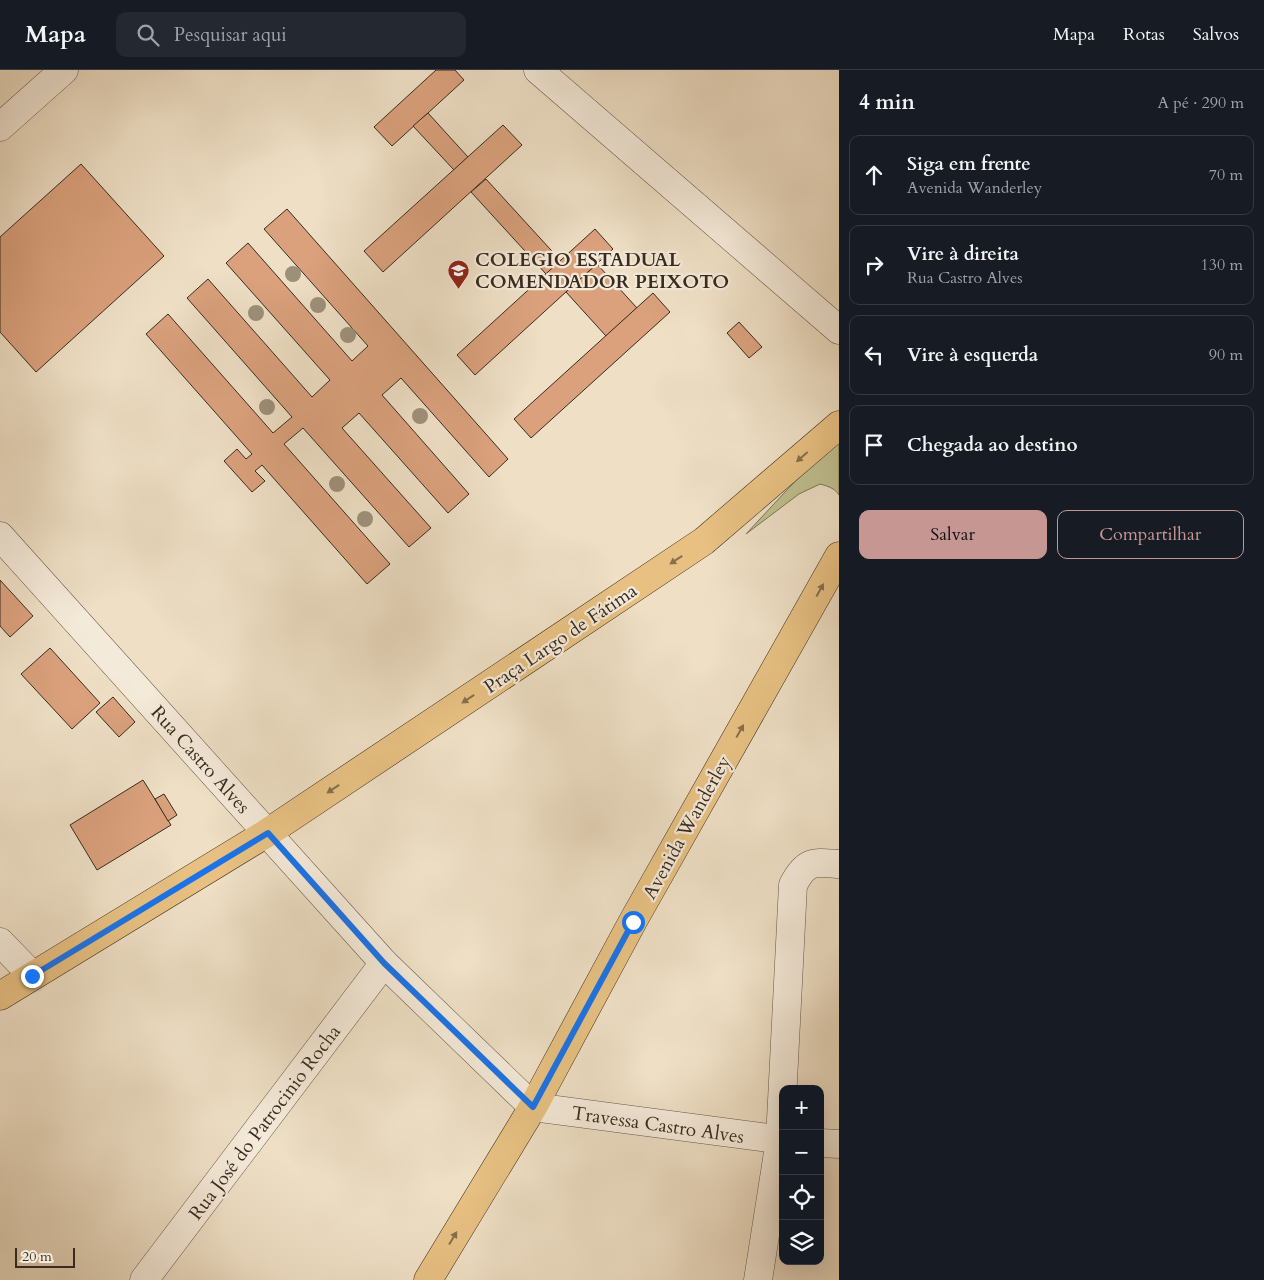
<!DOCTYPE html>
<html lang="pt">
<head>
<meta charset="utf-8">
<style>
  body { margin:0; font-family:Cardo,serif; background:#242831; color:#f1f3f6 }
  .controls { position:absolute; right:15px; bottom:15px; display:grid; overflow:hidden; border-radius:10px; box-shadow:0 5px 20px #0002 }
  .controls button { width:45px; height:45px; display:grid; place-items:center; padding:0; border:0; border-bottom:1px solid #363941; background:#171b24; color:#f1f3f6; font:25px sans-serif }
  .scale { position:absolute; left:15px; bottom:12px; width:60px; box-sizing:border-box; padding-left:5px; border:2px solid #392b20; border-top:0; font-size:14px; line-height:18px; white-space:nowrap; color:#392b20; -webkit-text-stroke:4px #f4ead9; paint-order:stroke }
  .stop { position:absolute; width:15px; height:15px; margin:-11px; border:4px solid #1a73e8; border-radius:50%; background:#fff }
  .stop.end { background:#1a73e8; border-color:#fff; box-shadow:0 1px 5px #0008 }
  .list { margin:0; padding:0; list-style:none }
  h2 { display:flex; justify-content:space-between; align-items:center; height:65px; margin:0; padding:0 20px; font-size:21px }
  h2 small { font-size:16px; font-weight:400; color:#9ea1a6 }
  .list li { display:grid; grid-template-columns:32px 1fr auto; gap:15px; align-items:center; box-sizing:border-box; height:80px; margin:0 10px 10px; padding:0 10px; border:1px solid #363941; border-radius:10px }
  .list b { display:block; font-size:19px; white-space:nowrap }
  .list p { margin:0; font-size:16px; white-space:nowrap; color:#9ea1a6 }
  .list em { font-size:16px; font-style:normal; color:#9ea1a6 }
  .actions { display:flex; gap:10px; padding:15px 20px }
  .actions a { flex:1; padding:11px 0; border:1px solid #c59692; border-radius:10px; text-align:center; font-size:18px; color:#c59692 }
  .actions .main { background:#c59692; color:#111 }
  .icon { flex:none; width:28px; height:28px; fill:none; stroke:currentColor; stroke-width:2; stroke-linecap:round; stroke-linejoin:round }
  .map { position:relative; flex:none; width:839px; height:1210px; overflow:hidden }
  header { display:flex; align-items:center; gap:30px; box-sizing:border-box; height:70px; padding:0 25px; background:#171b24; border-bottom:1px solid #363941 }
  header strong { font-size:24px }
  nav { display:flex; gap:28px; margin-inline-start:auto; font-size:18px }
  .search { width:350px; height:45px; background:#242831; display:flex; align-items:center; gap:12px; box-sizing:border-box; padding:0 18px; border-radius:10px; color:#9ea1a6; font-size:19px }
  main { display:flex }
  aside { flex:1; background:#171b24 }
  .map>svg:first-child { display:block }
  .green { fill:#c0c090; stroke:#7c7658 }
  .building { fill:#daa17c; stroke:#392b20 }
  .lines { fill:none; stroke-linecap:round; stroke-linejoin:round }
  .minor-casing { stroke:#665849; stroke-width:29 }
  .major-casing { stroke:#392b20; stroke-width:29 }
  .minor { stroke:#f4ead9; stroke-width:28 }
  .major { stroke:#e7c082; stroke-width:28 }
  .tree { fill:#9d907a }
  .oneway { fill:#876e4c }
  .route { stroke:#1a73e8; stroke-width:6 }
  .labels { text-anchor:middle; stroke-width:4.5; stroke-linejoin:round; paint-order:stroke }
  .poi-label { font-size:19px; font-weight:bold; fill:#392b20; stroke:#f4ead9; text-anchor:start }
  .street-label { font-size:19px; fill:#392b20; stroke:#f4ead9 }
</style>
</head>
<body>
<header>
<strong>Mapa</strong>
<div class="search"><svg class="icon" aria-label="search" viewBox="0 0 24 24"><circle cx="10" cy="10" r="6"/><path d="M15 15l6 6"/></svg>Pesquisar aqui</div>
<nav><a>Mapa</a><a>Rotas</a><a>Salvos</a></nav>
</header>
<main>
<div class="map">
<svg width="839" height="1210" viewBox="0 0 839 1210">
  <rect width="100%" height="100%" fill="#eedfc5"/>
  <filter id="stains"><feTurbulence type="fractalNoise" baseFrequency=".004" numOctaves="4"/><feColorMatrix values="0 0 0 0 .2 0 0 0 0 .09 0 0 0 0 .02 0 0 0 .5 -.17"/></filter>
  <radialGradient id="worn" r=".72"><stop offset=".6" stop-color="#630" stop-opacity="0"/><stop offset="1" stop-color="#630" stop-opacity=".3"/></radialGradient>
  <!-- green -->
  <path class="green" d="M839 364V425C835 418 827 416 820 414L799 424 746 464Z"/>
  <!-- building -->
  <g class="building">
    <path d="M436 0H455L464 10 392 76 374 57Z"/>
    <path d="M428 43 468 87 454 100 413 56Z"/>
    <path d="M503 55 522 75 383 202 364 181Z"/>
    <path d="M81 94 164 186 36 302 0 262V167Z"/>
    <path d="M486 109 561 191 546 204 471 122Z"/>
    <path d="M287 139 508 389 489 407 401 308 382 325 469 424 448 443 359 343 342 358 431 458 409 477 303 358 284 374 390 494 367 514 262 395 255 401 265 411 252 422 224 391 237 379 246 389 252 384 146 264 168 244 273 363 292 347 187 228 208 209 312 327 330 310 226 193 248 173 352 291 368 276 264 159Z"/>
    <path d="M595 159 613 179 475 305 457 285Z"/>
    <path d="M597 194 637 238 606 266 566 222Z"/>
    <path d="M653 223 670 242 531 368 514 349Z"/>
    <path d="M739 252 762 277 749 288 727 263Z"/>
    <path d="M0 510 33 546 10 567 0 556Z"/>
    <path d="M50 578 100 633 72 659 21 604Z"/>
    <path d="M113 627 135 652 119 667 96 642Z"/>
    <path d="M143 710 171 755 97 800 70 755Z"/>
    <path d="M164 724 177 745 168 751 155 729Z"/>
  </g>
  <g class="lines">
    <defs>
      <g id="minor">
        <path d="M538 0 839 260"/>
        <path d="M0 57 64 0"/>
        <path d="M0 466 384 893 533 1037 783 1070"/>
        <path d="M0 872 32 905"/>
        <path d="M820 1073 839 1074"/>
        <path d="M144 1210 384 893"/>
        <path d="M758 1210 780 1070 793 815C806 790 813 792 839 794"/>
      </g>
      <g id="major">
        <path d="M0 926 267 763 704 471 839 355"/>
        <path d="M428 1210 533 1037 633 851 839 486"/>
      </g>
    </defs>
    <!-- minor casing -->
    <use href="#minor" class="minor-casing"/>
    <!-- major casing -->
    <use href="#major" class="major-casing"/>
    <!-- minor -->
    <use href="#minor" class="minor"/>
    <!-- major -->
    <use href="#major" class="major"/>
  </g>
  <!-- trees -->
  <g class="tree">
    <circle cx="293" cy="204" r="8"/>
    <circle cx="318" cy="235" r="8"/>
    <circle cx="256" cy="243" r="8"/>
    <circle cx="348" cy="265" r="8"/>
    <circle cx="267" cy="337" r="8"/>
    <circle cx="420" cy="346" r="8"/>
    <circle cx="337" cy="414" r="8"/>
    <circle cx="365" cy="449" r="8"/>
  </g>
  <!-- one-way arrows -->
  <defs><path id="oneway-solid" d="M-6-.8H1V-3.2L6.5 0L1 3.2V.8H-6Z" transform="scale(1.25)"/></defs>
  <g class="oneway">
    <use href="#oneway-solid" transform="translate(802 387) rotate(139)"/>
    <use href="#oneway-solid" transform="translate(676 490) rotate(146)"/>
    <use href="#oneway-solid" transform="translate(820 520) rotate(-61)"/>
    <use href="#oneway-solid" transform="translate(468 629) rotate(146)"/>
    <use href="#oneway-solid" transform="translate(740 661) rotate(-61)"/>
    <use href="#oneway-solid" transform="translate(333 719) rotate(146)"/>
    <use href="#oneway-solid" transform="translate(453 1168) rotate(-59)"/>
  </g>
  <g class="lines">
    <!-- route -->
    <path class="route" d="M32 906 268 763 384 893 533 1037 633 852"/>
  </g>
  <!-- icons -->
  <defs>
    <symbol id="school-pin" viewBox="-11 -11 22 30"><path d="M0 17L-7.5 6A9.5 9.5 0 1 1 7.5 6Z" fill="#8f2418" stroke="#f4ead9"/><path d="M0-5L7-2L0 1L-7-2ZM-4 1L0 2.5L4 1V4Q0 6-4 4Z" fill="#fff"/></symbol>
  </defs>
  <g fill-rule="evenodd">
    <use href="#school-pin" x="446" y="188" width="25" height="34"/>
  </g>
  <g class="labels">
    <!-- poi labels -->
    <g class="poi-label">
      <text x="475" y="196">COLEGIO ESTADUAL<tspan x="475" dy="22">COMENDADOR PEIXOTO</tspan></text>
    </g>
    <!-- street labels -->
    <g class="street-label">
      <text transform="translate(560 568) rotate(-34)" y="7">Praça Largo de Fátima</text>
      <text transform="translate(201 689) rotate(48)" y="7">Rua Castro Alves</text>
      <text transform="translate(686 757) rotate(-61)" y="7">Avenida Wanderley</text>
      <text transform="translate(264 1052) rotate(-53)" y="7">Rua José do Patrocinio Rocha</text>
      <text transform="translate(658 1054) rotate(8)" y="7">Travessa Castro Alves</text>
    </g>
  </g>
  <rect width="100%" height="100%" filter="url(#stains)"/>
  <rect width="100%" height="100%" fill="url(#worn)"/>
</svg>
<div class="controls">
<button>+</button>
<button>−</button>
<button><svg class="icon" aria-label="locate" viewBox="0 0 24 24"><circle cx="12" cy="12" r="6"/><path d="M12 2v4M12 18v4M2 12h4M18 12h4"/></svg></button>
<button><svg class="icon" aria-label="layers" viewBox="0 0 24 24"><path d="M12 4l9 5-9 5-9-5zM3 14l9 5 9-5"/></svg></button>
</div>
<div class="scale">20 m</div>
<div class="stop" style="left:633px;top:852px"></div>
<div class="stop end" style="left:32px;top:906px"></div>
</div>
<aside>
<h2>4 min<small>A pé · 290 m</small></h2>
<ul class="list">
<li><svg class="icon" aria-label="ahead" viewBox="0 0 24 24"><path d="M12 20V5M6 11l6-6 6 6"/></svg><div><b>Siga em frente</b><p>Avenida Wanderley</p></div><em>70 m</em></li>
<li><svg class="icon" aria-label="right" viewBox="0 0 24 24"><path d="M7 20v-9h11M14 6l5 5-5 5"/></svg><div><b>Vire à direita</b><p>Rua Castro Alves</p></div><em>130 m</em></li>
<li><svg class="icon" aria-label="left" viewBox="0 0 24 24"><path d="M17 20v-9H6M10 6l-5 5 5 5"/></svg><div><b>Vire à esquerda</b></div><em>90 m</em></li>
<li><svg class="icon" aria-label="arrive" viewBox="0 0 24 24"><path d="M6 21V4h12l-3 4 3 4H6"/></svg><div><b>Chegada ao destino</b></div></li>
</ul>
<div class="actions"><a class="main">Salvar</a><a>Compartilhar</a></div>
</aside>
</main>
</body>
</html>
